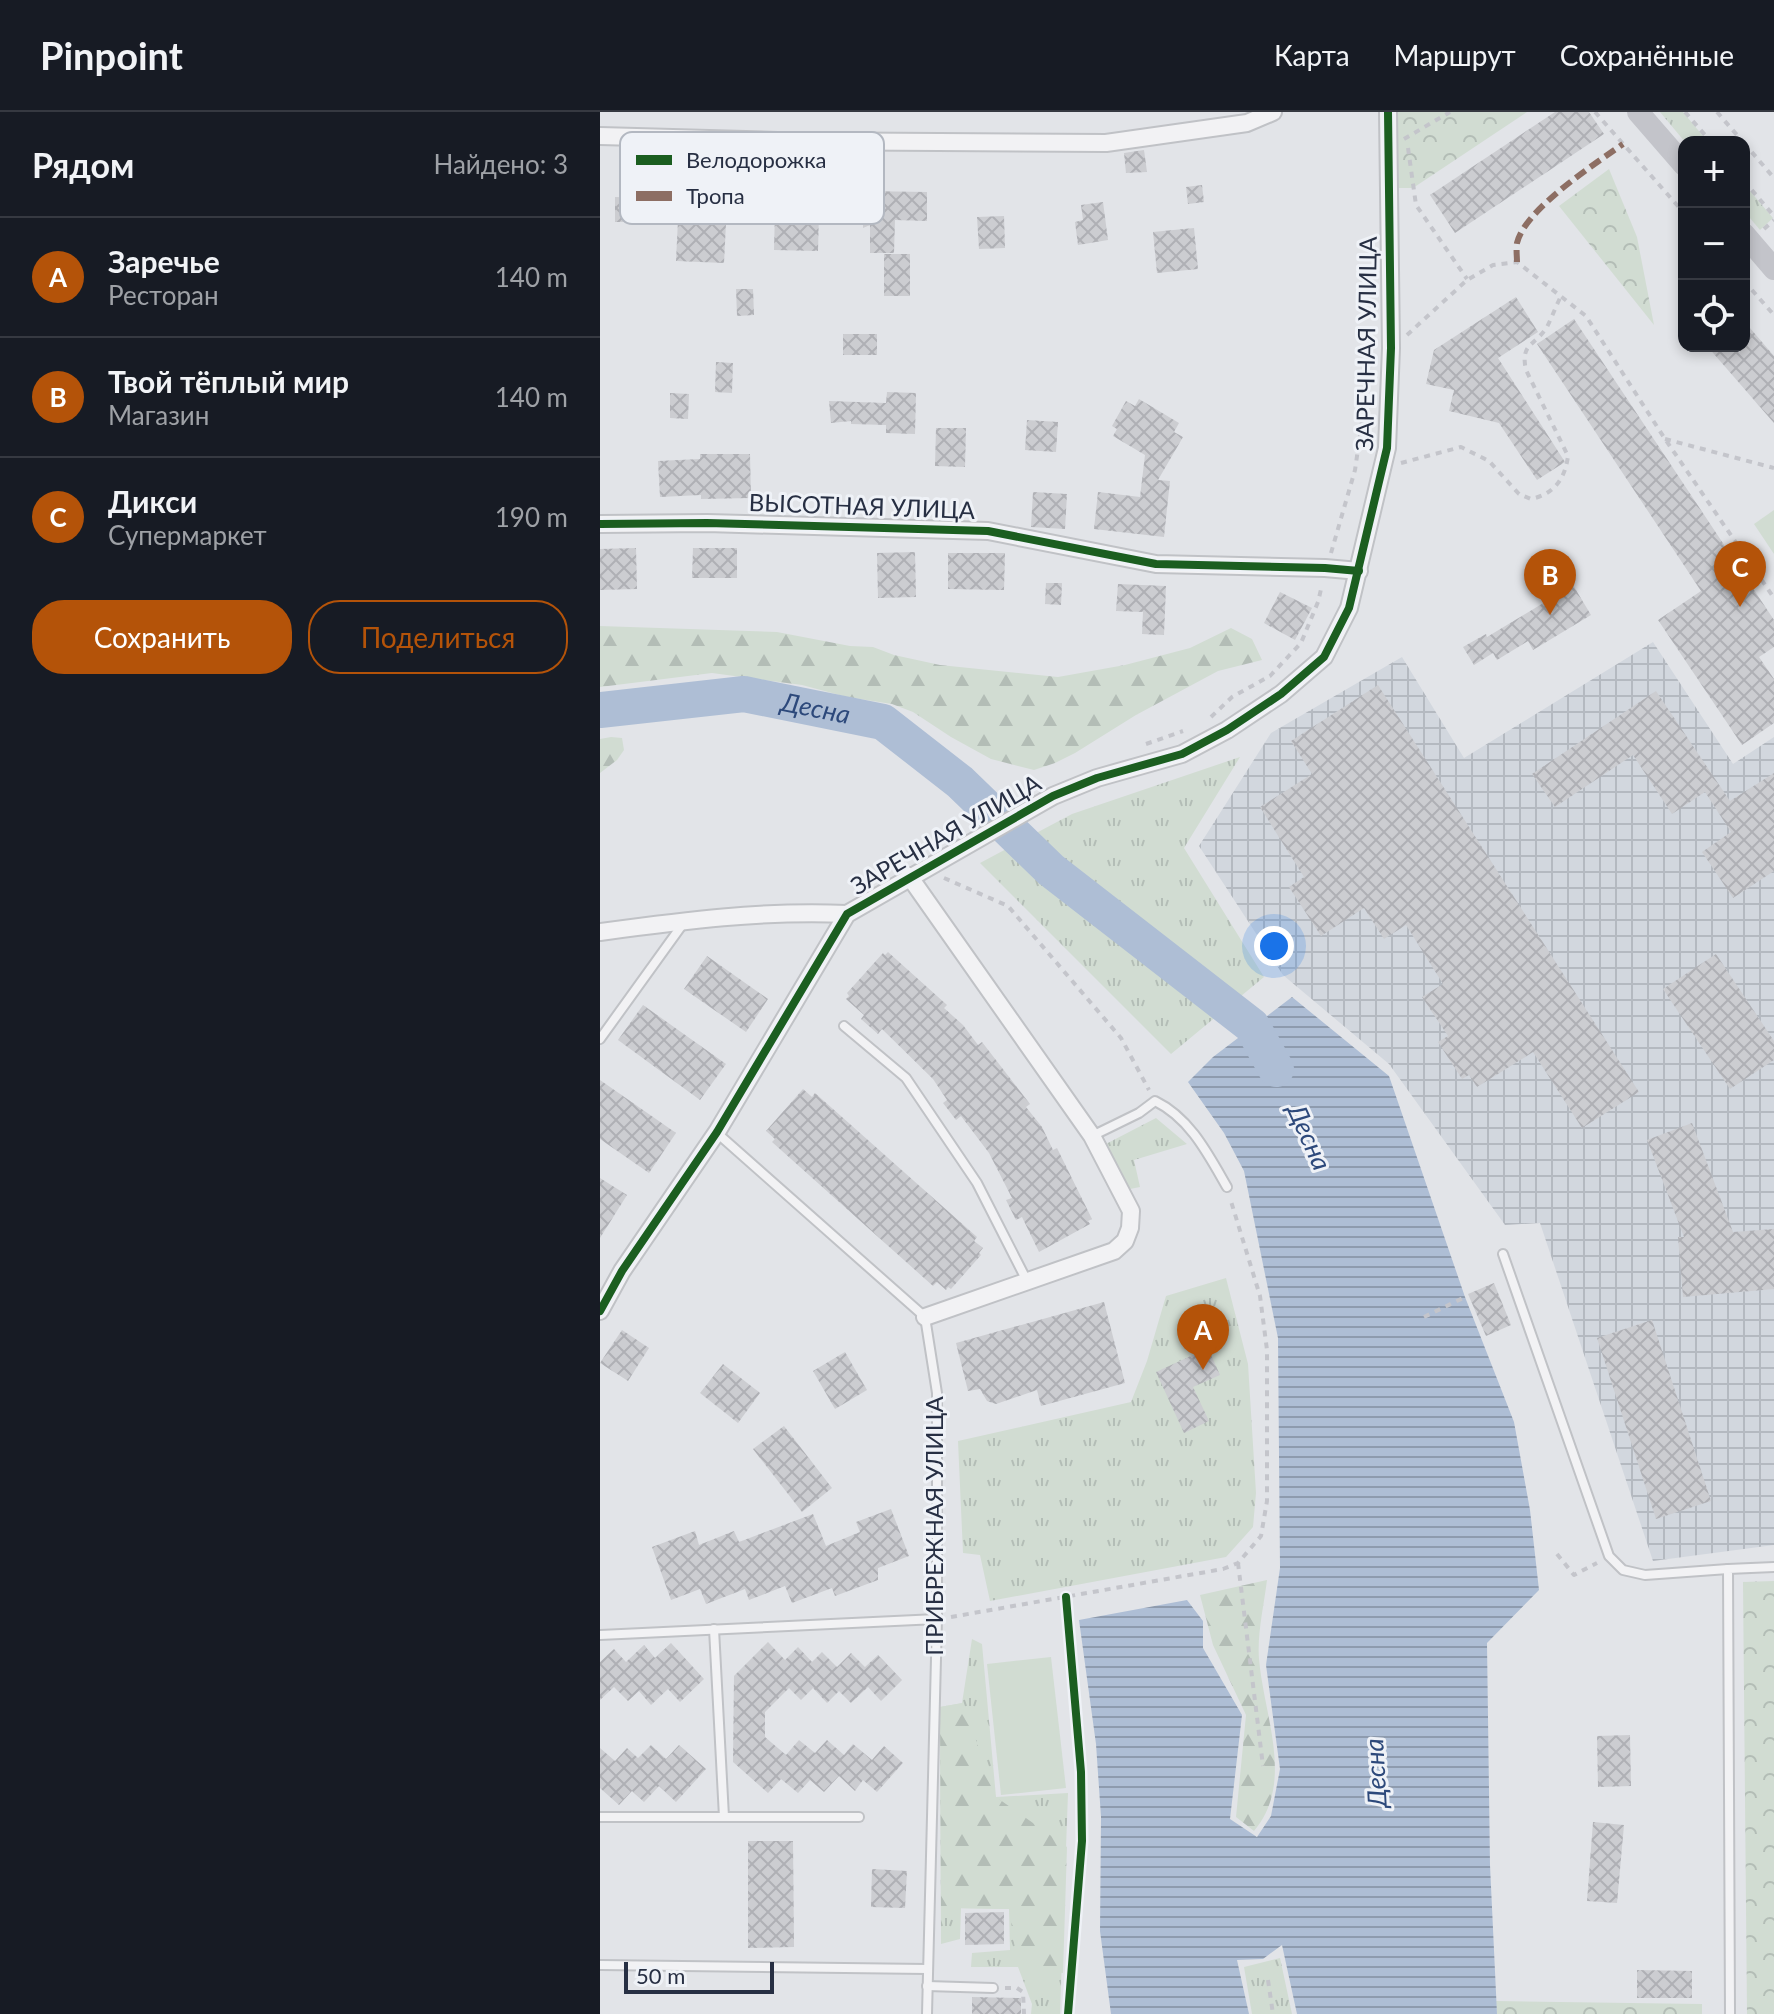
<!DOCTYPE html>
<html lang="ru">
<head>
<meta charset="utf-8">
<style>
  body { margin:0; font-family:Lato,sans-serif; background:#20242c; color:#f1f3f6 }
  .controls { position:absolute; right:24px; top:24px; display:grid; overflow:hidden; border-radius:16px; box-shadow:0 4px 12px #0003 }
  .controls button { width:72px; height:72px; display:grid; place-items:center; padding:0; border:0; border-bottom:2px solid #363941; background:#171b24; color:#f1f3f6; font:40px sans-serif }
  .scale { position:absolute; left:24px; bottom:20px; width:150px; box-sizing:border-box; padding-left:8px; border:4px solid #272f43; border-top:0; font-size:22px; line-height:28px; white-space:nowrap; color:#272f43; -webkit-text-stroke:6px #eff2f7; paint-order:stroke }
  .you { position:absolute; left:674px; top:834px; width:28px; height:28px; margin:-20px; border:6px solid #fff; border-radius:50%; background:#1a73e8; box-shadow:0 0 0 12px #1a73e833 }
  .badge { display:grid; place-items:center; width:52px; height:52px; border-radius:50%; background:#b45309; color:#fff; font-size:26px; font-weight:700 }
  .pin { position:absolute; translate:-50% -66px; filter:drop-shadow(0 2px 4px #0008) }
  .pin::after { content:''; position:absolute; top:42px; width:28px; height:24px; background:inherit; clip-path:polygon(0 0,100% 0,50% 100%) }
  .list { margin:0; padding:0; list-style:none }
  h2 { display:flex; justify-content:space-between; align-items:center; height:104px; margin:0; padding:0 32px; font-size:34px }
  h2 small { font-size:26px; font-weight:400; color:#9ea1a6 }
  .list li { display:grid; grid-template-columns:52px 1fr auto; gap:24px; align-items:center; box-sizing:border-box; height:120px; padding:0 32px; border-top:2px solid #363941 }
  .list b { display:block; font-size:30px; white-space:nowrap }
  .list p { margin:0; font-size:26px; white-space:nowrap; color:#9ea1a6 }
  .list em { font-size:26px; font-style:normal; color:#9ea1a6 }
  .actions { display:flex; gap:16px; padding:24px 32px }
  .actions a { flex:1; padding:18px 0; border:2px solid #b45309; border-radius:32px; text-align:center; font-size:28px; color:#b45309 }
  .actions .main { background:#b45309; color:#fff }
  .icon { flex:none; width:44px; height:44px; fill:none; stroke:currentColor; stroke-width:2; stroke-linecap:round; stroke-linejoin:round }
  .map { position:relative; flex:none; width:1174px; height:1902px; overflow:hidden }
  header { display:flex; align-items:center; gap:48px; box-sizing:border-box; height:112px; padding:0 40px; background:#171b24; border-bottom:2px solid #363941 }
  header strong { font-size:38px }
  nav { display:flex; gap:44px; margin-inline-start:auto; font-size:28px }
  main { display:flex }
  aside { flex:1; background:#171b24 }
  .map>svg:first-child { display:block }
  .industrial { fill:url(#industrial-grid) }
  .grass { fill:url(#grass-tufts) }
  .forest { fill:url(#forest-firs) }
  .park { fill:url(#park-crowns) }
  .pitch { fill:#d1dcd2 }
  .water { fill:url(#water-rules) }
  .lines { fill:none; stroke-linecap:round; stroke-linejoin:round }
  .river { stroke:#aebed5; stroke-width:36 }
  .building { fill:url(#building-cross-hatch) }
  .lane-casing { stroke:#c0c2c6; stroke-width:12 }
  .street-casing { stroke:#c0c2c6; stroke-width:20 }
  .path { stroke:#c4c5cb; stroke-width:4; stroke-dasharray:6 6; stroke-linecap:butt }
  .lane { stroke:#f2f2f4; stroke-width:8 }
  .street { stroke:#f2f2f4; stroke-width:16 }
  .secondary { stroke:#c3c4ca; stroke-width:22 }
  .quiet { stroke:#8d6e63; stroke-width:6; stroke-dasharray:12 6; stroke-linecap:butt }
  .cycleway-casing { stroke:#eff2f7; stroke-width:13 }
  .cycleway { stroke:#1b5e20; stroke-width:8 }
  .labels { text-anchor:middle; stroke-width:6; stroke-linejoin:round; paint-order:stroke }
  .street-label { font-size:24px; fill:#272f43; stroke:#eff2f7 }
  .water-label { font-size:26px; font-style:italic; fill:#2d497b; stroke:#eff2f7 }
  .key { fill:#eff2f7; stroke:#b3b8c1; stroke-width:2 }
  .key-label { font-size:22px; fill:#272f43 }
</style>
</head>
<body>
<header>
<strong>Pinpoint</strong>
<nav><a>Карта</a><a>Маршрут</a><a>Сохранённые</a></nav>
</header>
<main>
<aside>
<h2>Рядом<small>Найдено: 3</small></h2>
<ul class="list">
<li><span class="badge">A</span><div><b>Заречье</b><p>Ресторан</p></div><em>140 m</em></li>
<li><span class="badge">B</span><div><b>Твой тёплый мир</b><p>Магазин</p></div><em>140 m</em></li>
<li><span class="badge">C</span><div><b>Дикси</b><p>Супермаркет</p></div><em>190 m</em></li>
</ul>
<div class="actions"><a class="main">Сохранить</a><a>Поделиться</a></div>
</aside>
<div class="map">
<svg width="1174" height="1902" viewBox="0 0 1174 1902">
  <defs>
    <pattern id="industrial-grid" width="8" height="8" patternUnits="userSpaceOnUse" patternTransform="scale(2)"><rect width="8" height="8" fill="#d2d7de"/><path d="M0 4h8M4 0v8" fill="none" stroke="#b4b9c0"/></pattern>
    <pattern id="grass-tufts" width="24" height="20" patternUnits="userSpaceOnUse" patternTransform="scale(2)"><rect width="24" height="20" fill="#d1dcd2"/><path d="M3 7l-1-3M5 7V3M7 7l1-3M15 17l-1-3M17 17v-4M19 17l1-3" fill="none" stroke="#b3bdb6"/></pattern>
    <pattern id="forest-firs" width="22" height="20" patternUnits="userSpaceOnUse" patternTransform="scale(2)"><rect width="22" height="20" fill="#d1dcd2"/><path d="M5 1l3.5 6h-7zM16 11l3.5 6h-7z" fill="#b3bdb6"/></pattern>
    <pattern id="park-crowns" width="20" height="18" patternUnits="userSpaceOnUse" patternTransform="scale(2)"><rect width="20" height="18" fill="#d1dcd2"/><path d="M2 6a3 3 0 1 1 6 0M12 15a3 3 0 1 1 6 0" fill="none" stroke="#b3bdb6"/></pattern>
    <pattern id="water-rules" width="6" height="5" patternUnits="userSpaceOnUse" patternTransform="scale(2)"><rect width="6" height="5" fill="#aebed5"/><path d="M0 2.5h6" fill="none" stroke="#8e9bae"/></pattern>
    <pattern id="building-cross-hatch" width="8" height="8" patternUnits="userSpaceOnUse" patternTransform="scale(2)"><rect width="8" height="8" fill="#cccdd1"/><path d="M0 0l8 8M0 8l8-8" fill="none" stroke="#afb0b5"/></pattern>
  </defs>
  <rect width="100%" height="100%" fill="#e2e4e8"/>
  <!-- industrial -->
  <path class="industrial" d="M1053 530 1133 652 1174 625V1433L1053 1449 940 1111 905 1113 789 952 683 863 599 734 671 621 802 545 864 646Z"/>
  <!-- grass -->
  <g class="grass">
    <path d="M1060 0H1083L1108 30H1085Z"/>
    <path d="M1144 72 1173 106 1160 118 1144 99Z"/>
    <path d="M640 645 584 736 664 865 571 942 380 751 472 702Z"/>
    <path d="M556 1006 587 1032 534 1048 540 1075 525 1078 504 1033Z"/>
    <path d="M626 1166 648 1252 656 1381 653 1415 626 1445 390 1489 380 1443 363 1441 358 1329 531 1290 547 1249 566 1184Z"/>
    <path d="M372 1527 382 1532 396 1685 468 1681 460 1902H431L432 1892 418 1855H371L372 1841 410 1838 409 1797 361 1796 360 1827 341 1832 340 1595 362 1591Z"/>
    <path d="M680 1846 692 1902H652L644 1855Z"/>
  </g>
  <!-- forest -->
  <g class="forest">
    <path d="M0 514 177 520 250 534 273 535 294 543 340 553 458 565 525 553 590 536 631 516 652 527 662 548 618 559 536 603 475 641 455 651 434 658 391 647 351 625 313 600 292 592 247 585 202 573 112 561 0 575Z"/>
    <path d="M11 625 22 626 24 638 17 648 0 661V627Z"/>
    <path d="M667 1468C664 1493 657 1522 659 1547 664 1605 695 1670 654 1719L636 1705 646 1603 613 1533 600 1483Z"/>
    <path d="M363 1591 396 1685 467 1735 463 1861 418 1855 409 1797 341 1796 340 1595Z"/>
  </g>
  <!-- park -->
  <g class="park">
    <path d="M793 0H927L813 76H793Z"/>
    <path d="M1009 57 1037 125 1054 213 959 94Z"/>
    <path d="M1174 1469V1902H1147L1143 1470Z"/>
    <path d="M896 1889 1102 1892V1902H897Z"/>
  </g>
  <!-- pitch -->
  <g class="pitch">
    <path d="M1174 398V442L1154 412Z"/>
    <path d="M451 1545 466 1676 401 1683 387 1552Z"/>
  </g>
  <!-- water -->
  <path class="water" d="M692 885 789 964 865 1185 914 1310 930 1398 939 1478 887 1531 890 1753 897 1902H697L682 1833 663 1847 637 1848 649 1902H511L500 1819 501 1705 496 1632 479 1508 587 1488 603 1509V1536L642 1603 630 1707 657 1725 671 1704 680 1657 666 1553 680 1456 678 1226 644 1059 624 1021 588 970 613 945Z"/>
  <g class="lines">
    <!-- river -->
    <path class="river" id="s1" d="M0 598 144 582 283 610 360 670 451 758 652 914 676 957"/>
  </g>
  <!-- building -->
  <g class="building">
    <path d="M955 0H989L1004 22 855 121 830 83Z"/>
    <path d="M544 38 547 60 526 61 524 41Z"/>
    <path d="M602 73 604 90 588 92 586 75Z"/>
    <path d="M263 79 327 80V109L295 108 294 141H270V113L263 116Z"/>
    <path d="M15 85 61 86V110H15Z"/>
    <path d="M503 90 508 128 478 133 475 110 483 108 481 93Z"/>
    <path d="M175 99 219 100 218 139 174 138Z"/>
    <path d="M404 104 405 136 379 137 377 105Z"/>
    <path d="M78 108 126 111 124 151 76 149Z"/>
    <path d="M594 116 598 157 557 161 553 120Z"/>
    <rect x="284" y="142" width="26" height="42"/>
    <path d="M136 177H153L154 203 137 204Z"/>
    <path d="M916 185 938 220 898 246 965 350 937 368 899 311 849 299 854 278 826 272 834 238Z"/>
    <path d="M974 207 1174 508V535L1159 545 1174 567V611L1142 633 1058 508 1101 479 937 232Z"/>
    <path d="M1144 209 1174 244V311L1107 234H1144Z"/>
    <rect x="243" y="222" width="34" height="21"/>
    <path d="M116 250 133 251 132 281 115 280Z"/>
    <path d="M287 280 316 281 315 322 286 321V313L251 312V309L231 311 229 289 286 291Z"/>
    <path d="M70 281 89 282 88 307 70 306Z"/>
    <path d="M539 287 579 311 574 320 583 325 558 368 570 369 564 425 494 417 498 380 540 385 545 343 513 324 517 317 512 314 526 289 535 294Z"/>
    <path d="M427 308 458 310 456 340 425 338Z"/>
    <path d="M336 316H366L365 355 335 354Z"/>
    <path d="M100 342H150L151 386 101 387V383L60 385 58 349 100 347Z"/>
    <path d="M433 380 467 382 465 417 431 415Z"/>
    <path d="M36 436 37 477 0 478V437Z"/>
    <path d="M93 436H137V466H92Z"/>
    <path d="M315 440 316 485 278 486 277 441Z"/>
    <path d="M348 441H405L404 478 348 477Z"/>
    <path d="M446 471H462L461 493 445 492Z"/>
    <path d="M518 472 566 474 564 523 542 522 543 500 516 499Z"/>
    <path d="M973 473 991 503 933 538 928 529 897 548 893 541 874 553 863 535 886 522 887 525Z"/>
    <path d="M680 480 712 496 695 528 664 511Z"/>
    <path d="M778 573 1039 980 982 1016 933 940 877 975 869 963 862 967 838 930 848 924 822 885 843 872 806 813 784 827 764 796 721 824 689 775 704 765 660 695 712 662 691 629Z"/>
    <path d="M1056 579 1130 689 1174 661V759L1133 786 1102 740 1131 720 1105 680 1072 702 1033 643 955 695 932 662Z"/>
    <path d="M288 840 347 893 344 896 363 913 378 933 382 930 430 992 426 995 442 1015 453 1038 457 1036 492 1107 488 1109 490 1112 439 1140 422 1105 416 1108 406 1088 412 1086 389 1041 361 1004 356 1008 343 991 347 988 333 967 282 917 278 922 261 907 264 903 246 887 249 884 247 881 283 841 285 843Z"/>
    <path d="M1116 842 1174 929V948L1130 977 1063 877Z"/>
    <path d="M107 844 168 887 146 920 84 877Z"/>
    <path d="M43 893 126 952 100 988 18 928Z"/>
    <path d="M0 968 76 1021 49 1061 0 1027Z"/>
    <path d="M203 977 212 985 215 981 377 1125 374 1129 383 1136 379 1141 381 1143 351 1177 348 1175 346 1178 337 1170 333 1174 172 1030 175 1027 166 1019Z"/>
    <path d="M1092 1011 1133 1120 1174 1117V1177L1083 1185 1078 1125H1084L1047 1028Z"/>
    <path d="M0 1066 27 1083 0 1126Z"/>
    <path d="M894 1171 911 1213 886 1224 868 1182Z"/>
    <path d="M504 1190 525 1271 441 1294 437 1278 396 1292 387 1289 380 1277 368 1279 356 1231Z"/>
    <path d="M1052 1208 1111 1389 1056 1407 997 1226Z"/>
    <path d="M22 1218 49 1236 28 1269 0 1251Z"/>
    <path d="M608 1236 620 1263 593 1275 609 1309 584 1321 556 1260Z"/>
    <path d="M245 1240 267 1278 235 1297 213 1259Z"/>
    <path d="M123 1252 160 1281 138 1311 100 1281Z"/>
    <path d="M184 1314 232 1376 202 1400 153 1337Z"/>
    <path d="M291 1397 309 1444 278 1456V1468L235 1484 232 1476 192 1491 185 1474 149 1488 145 1477 106 1492 100 1477 71 1488 52 1435 95 1419 99 1433 134 1419 139 1430 213 1402 226 1434 260 1420 256 1410Z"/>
    <path d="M168 1530 185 1548 198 1535 212 1550 222 1540 237 1555 251 1541 265 1555 278 1543 302 1568 281 1589 268 1575 251 1591 239 1579 227 1591 213 1576 201 1588 189 1576 165 1600V1625L186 1643 199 1628 215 1641 227 1628 244 1643 253 1632 272 1648 284 1634 303 1651 277 1680 263 1668 255 1679 239 1664 224 1680 210 1668 198 1681 181 1667 168 1681 133 1650 134 1564Z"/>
    <path d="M71 1531 104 1567 80 1590 68 1577 51 1593 39 1579 28 1589 14 1575 0 1588V1550L14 1537 26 1550 44 1533 55 1546Z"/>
    <path d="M1030 1623 1031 1674 998 1675 997 1624Z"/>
    <path d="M51 1633 66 1647 79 1633 106 1657 76 1690 59 1674 44 1690 32 1679 19 1693 0 1676V1636L15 1649 27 1636 38 1646Z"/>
    <path d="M993 1710 1024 1713 1017 1791 987 1789Z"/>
    <path d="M148 1729H193L194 1835 148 1836Z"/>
    <path d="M272 1757 307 1759 305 1796 271 1795Z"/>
    <path d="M404 1800V1832L365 1833V1801Z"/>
    <path d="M1037 1858 1092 1859V1886H1037Z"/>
    <path d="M372 1885 421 1886V1902H372Z"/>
  </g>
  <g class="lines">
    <defs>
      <g id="lane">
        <path d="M244 914 306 966 377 1071 427 1169"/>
        <path d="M0 927 85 809"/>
        <path d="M117 1021 325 1205 337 1281V1507L327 1902"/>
        <path d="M492 1024 539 1001 555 989C590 1006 608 1042 627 1075"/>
        <path d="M903 1142 1009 1444 1023 1458 1045 1463 1128 1457"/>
        <path d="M114 1517 124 1705"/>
        <path d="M0 1523 337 1507"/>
        <path d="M0 1705H259"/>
        <path d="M0 1853 327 1857"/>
        <path d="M327 1874 393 1876"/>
        <path d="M1130 1902 1128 1457 1174 1455"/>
      </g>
      <g id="street">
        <path d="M0 24 178 29 506 31 647 11 673 0"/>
        <path d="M0 412 107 411 388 419 556 452 725 456 759 459"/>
        <path d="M309 764 492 1024 531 1099 530 1116 525 1129 514 1139 325 1205"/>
        <path d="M0 820C82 809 164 798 247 802"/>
        <path d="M0 1199 22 1159 117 1020 247 802 453 684 497 666 582 642 627 618 681 582 724 545 749 496 787 336 791 236 788 0"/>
      </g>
    </defs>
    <!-- lane casing -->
    <use href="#lane" class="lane-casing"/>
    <!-- street casing -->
    <use href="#street" class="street-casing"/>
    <!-- path -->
    <g class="path">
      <path d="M995 0 1084 101"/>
      <path d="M1085 0 1111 30"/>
      <path d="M1117 0 1143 30"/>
      <path d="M804 27 850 0"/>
      <path d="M1144 31 1174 66"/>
      <path d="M808 36 816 93 867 167"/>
      <path d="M1144 69 1174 104"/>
      <path d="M1164 117 1174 108"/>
      <path d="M1144 169 1174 203"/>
      <path d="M807 223 867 168 893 153 917 150 986 204 1065 327 1174 486"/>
      <path d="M1065 327 1174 356"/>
      <path d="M801 351 861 335 889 349 919 382 931 387C954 382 965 367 968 344L926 258C920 231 935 234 947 215 952 205 956 194 961 184"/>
      <path d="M731 441 755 358 770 254 773 252"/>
      <path d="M611 605 632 585 670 564 701 531 718 490 722 473"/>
      <path d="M546 632 583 619"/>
      <path d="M344 766 408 794 521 926 549 978"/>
      <path d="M824 1205 865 1185"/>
      <path d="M957 1442 974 1463 997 1451"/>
      <path d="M638 1451 663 1654"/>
      <path d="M351 1505 623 1457 638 1451 661 1424 667 1389V1238L660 1184 630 1086"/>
      <path d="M668 1868 673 1902"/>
      <path d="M405 1876H417L423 1880 424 1902"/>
    </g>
    <!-- lane -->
    <use href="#lane" class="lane"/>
    <!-- street -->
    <use href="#street" class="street"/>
    <!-- secondary -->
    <g class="secondary">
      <path d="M1038 0 1084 53"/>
      <path d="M1144 122 1174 157"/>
    </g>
    <!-- quiet -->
    <path class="quiet" d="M917 150C917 145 916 137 917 131 925 97 995 52 1023 32"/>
    <defs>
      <g id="cycleway">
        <path d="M0 412 107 411 388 419 556 452 725 456 759 459"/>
        <path d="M0 1199 22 1159 117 1020 247 802 453 684 497 666 582 642 627 618 681 582 724 545 749 496 787 336 791 236 788 0"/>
        <path d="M466 1485 481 1660 482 1729 468 1902"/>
      </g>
    </defs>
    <!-- cycleway casing -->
    <use href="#cycleway" class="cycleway-casing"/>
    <!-- cycleway -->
    <use href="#cycleway" class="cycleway"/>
  </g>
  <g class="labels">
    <!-- street labels -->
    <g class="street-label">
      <text transform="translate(767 232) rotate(-89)" y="8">ЗАРЕЧНАЯ УЛИЦА</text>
      <text transform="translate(262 395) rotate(2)" y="8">ВЫСОТНАЯ УЛИЦА</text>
      <text transform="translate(346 723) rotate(-30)" y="8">ЗАРЕЧНАЯ УЛИЦА</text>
      <text transform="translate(335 1414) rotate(-90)" y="8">ПРИБРЕЖНАЯ УЛИЦА</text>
    </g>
    <!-- water labels -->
    <g class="water-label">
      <text dy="9" stroke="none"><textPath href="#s1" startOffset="218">Десна</textPath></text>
      <text transform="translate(709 1025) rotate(66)" y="9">Десна</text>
      <text transform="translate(776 1661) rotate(-93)" y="9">Десна</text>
    </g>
  </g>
  <!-- legend -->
  <rect x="20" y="20" width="264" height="92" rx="12" class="key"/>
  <rect x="36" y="43" width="36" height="10" fill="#1b5e20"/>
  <rect x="36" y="79" width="36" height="10" fill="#8d6e63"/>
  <g class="key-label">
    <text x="86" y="56">Велодорожка</text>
    <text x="86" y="92">Тропа</text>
  </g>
</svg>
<div class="controls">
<button>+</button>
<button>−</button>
<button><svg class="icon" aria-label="locate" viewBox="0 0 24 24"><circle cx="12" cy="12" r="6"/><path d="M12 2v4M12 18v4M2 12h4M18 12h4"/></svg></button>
</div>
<div class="scale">50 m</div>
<div class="you"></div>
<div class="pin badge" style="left:603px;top:1258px">A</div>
<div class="pin badge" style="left:950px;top:503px">B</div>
<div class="pin badge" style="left:1140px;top:495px">C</div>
</div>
</main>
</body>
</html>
